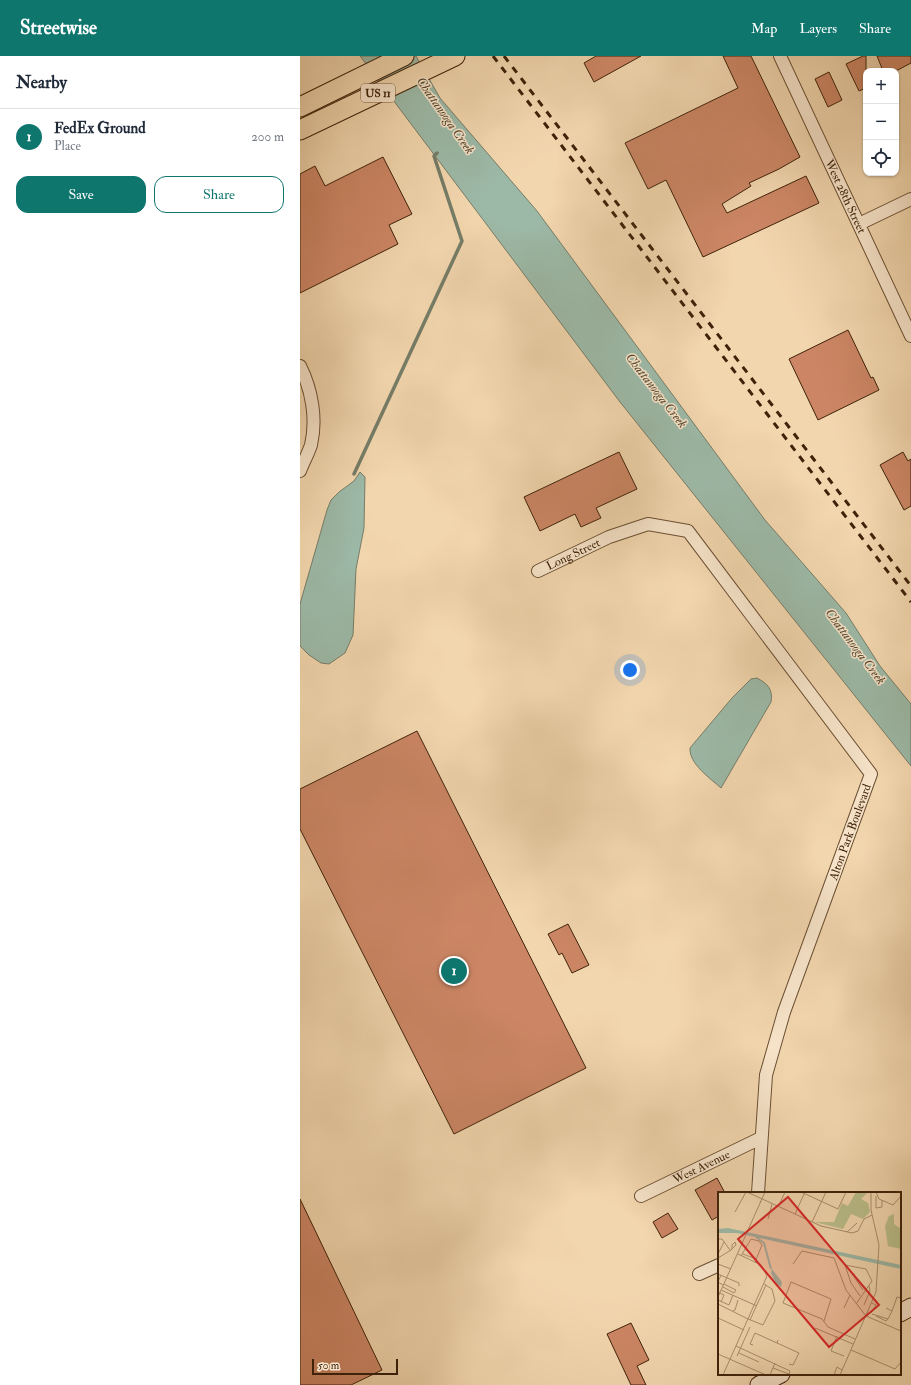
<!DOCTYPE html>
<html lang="en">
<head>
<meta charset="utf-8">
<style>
  body { margin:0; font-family:"IM FELL Double Pica",serif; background:#f6f6f7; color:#1f2937 }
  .controls { position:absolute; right:12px; top:12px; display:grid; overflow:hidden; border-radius:8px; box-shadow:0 1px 3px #0004 }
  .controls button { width:36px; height:36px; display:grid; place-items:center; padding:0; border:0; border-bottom:1px solid #e0e1e3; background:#fff; color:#1f2937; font:20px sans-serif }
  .scale { position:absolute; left:12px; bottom:10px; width:86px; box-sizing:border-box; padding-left:4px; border:2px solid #3e2209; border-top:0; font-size:11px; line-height:14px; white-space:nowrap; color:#3e2209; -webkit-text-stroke:3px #f7e4ca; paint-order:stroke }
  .you { position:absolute; left:330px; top:614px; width:14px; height:14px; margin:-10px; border:3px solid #fff; border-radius:50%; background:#1a73e8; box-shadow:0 0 0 6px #1a73e833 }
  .badge { display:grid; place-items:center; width:26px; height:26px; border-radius:50%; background:#0f766e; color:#fff; font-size:13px; font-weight:700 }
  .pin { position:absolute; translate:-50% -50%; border:2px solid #fff; box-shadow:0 1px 4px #0006 }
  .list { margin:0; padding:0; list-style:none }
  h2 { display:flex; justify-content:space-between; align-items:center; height:52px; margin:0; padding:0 16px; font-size:17px }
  h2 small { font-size:13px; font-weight:400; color:#747a83 }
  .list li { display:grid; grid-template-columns:26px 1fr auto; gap:12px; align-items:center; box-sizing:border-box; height:56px; padding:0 16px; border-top:1px solid #e0e1e3 }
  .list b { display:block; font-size:15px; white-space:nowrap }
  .list p { margin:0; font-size:13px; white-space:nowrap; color:#747a83 }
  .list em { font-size:13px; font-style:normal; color:#747a83 }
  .actions { display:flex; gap:8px; padding:12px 16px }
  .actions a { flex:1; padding:9px 0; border:1px solid #0f766e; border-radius:12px; text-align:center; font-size:14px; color:#0f766e }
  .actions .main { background:#0f766e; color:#fff }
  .icon { flex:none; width:22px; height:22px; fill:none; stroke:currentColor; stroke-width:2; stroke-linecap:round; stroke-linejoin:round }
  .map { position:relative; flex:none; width:611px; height:1329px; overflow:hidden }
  header { display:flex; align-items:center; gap:24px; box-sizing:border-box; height:56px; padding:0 20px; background:#0f766e; color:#fff }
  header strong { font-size:19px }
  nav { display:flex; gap:22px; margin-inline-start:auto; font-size:14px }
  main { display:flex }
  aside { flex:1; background:#fff }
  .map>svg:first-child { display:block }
  .water { fill:#9cb9a7; stroke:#767d68 }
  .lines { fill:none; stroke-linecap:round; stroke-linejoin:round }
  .stream { stroke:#767d68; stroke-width:3.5 }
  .building { fill:#cc8665; stroke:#3e2209 }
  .street-casing { stroke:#6b4f32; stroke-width:14 }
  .secondary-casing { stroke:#3e2209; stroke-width:19 }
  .primary-casing { stroke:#3e2209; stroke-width:21 }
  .street { stroke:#f7e4ca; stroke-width:12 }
  .secondary { stroke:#f7e4ca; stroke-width:17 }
  .primary { stroke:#f2d6ae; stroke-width:19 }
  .rail { stroke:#3e2209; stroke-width:3; stroke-dasharray:7 7; stroke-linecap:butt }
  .labels { text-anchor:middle; stroke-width:3; stroke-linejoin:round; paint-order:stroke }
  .shield { fill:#f7e4ca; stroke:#765c43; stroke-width:1 }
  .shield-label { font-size:11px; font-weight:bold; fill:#3e2209 }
  .street-label { font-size:12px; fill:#3e2209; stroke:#f7e4ca }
  .water-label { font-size:13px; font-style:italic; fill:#564830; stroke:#f7e4ca }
  .inset-river { fill:none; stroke:#9cb9a7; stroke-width:2 }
  .inset-road { fill:none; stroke:#aa8e6c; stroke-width:1 }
  .view { fill:#d62828; fill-opacity:0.15; stroke:#d62828; stroke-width:2 }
  .inset-edge { fill:none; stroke:#3e2209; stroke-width:2 }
</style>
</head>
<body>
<header>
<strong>Streetwise</strong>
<nav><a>Map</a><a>Layers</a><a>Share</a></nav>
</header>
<main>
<aside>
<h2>Nearby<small></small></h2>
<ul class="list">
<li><span class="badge">1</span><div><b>FedEx Ground</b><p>Place</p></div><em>200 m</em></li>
</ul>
<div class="actions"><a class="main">Save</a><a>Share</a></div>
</aside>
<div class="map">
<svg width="611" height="1329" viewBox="0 0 611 1329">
  <rect width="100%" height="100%" fill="#f2d6ae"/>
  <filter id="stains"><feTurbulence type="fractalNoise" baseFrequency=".005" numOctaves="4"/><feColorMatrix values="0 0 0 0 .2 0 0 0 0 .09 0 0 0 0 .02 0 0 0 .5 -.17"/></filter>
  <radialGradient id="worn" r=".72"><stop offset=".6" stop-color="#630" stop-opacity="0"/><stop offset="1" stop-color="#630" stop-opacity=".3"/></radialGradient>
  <!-- water -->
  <g class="water">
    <path d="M60 0H116L140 42 237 155 465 464 546 557 580 610 611 648V710L320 346Z"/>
    <path d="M60 416 65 421 64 472 56 513 53 579 45 597 29 608 21 607 9 599 0 590V548L27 454 31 444 39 436 54 425Z"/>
    <path d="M457 622C468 628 473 633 471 646L421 732C410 722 389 708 390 692L432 642 451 623Z"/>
  </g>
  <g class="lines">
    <!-- stream -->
    <path class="stream" d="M54 418 162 185 134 100 137 97"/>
  </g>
  <!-- building -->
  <g class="building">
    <path d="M296 0H341L294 26 284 7Z"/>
    <path d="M423 0H451L500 101 479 113 449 127 451 130 422 148 427 157 506 120 519 147 403 201 366 124 348 133 325 87 438 32Z"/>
    <path d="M563 0H566V32L559 35 546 8Z"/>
    <path d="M577 0H611V7L596 15H583Z"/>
    <path d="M529 16 542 44 528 51 515 23Z"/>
    <path d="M83 101 112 158 89 169 98 188 0 237V118L15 110 25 130Z"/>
    <path d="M548 274 571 322 573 321 579 334 518 364 489 303Z"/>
    <path d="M319 396 337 433 296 452 301 462 281 471 275 458 240 475 224 441Z"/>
    <path d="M603 396 608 405 611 403V450L604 454 580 409Z"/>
    <path d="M117 675 286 1012 154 1078 0 773V733Z"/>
    <path d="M268 868 289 909 272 917 262 897 259 899 248 878Z"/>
    <path d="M417 1122 425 1137H419V1160L412 1164 395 1134Z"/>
    <path d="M0 1143 82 1314 51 1329H0Z"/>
    <path d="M368 1157 378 1173 362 1182 353 1166Z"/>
    <path d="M331 1267 349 1304 337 1310 346 1329H331L307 1278Z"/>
  </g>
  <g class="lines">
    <defs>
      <g id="street">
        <path id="s1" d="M480 0 611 280"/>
        <path d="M559 168 611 143"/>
        <path d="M0 310C12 334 17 363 11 389 8 398 3 407 0 415"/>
        <path id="s2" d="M238 515 309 481 348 468 388 475 571 718 484 956 466 1019 458 1137"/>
        <path id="s3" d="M341 1140 461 1082"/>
        <path d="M399 1218 419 1209"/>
      </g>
      <g id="secondary">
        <path d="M600 1257 611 1251"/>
        <path d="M459 1329 481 1318"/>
      </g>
      <g id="primary">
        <path d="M0 51 104 0"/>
        <path d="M0 74 155 0"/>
      </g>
    </defs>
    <!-- street casing -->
    <use href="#street" class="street-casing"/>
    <!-- secondary casing -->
    <use href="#secondary" class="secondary-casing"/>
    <!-- primary casing -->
    <use href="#primary" class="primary-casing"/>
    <!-- street -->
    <use href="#street" class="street"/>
    <!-- secondary -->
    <use href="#secondary" class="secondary"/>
    <!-- primary -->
    <use href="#primary" class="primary"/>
    <!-- rail -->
    <g class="rail">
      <path d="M193 0 611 546"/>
      <path d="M204 0 611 530"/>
    </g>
  </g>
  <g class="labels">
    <!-- shield labels -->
    <rect class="shield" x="61" y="28" width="34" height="18" rx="3"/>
    <g class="shield-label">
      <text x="78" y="41">US 11</text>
    </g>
    <!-- street labels -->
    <g class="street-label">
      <text dy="4" stroke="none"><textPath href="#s1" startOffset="155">West 28th Street</textPath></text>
      <text dy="4" stroke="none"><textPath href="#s2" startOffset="39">Long Street</textPath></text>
      <text transform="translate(550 776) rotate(-70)" y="4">Alton Park Boulevard</text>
      <text dy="4" stroke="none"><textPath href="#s3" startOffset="67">West Avenue</textPath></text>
    </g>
    <!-- water labels -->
    <g class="water-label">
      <text transform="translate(146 59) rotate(55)" y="5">Chattanooga Creek</text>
      <text transform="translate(357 334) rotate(52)" y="5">Chattanooga Creek</text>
      <text transform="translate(556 590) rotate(53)" y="5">Chattanooga Creek</text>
    </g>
  </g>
  <!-- overview -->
  <g transform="translate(418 1136)">
    <rect width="183" height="183" fill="#f2d6ae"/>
    <path d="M138 0H150L143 7 150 11 152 20 145 27 133 22 125 37 97 30H116L124 11 130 14ZM176 22V32L183 37V57L170 54 167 34 171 24Z" fill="#babe8a"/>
    <path d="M10 36 183 73V77L19 41H0V37ZM54 77 64 90 63 95 58 92 53 81Z" fill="#9cb9a7"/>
    <path class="inset-river" d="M38 45 46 51 53 77"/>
    <path class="inset-road" d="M29 0 103 34 134 41 140 39 146 27 154 23M83 0 120 17 128 0M158 0 161 7 175 13 183 4M158 4V16L164 15V8M42 11 47 0M62 11 67 0M17 20 28 0M77 22 87 0M50 27 54 12M94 30 108 0M129 40 139 31M0 47H4L12 58M0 62 6 50M25 62 38 67M23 64 33 47 41 49 44 53 37 70M0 66 13 58 18 53 17 50 14 53V57M0 72 13 77M75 72 84 59 116 66 128 98 148 124 183 139M0 82 21 91V94M137 82 135 83 145 98M3 83 0 90 5 93M5 95 16 101 18 98 6 92M3 98 39 114M0 100 6 103 3 110M0 105 43 9M0 108 11 113 15 103M0 112 30 127M138 112 154 89 148 77 127 73 133 91 142 104M146 113 152 99 151 94M126 116 132 103M15 119 17 118 20 108M174 119 179 105 183 106M153 121 158 113 154 111M154 122 170 127 174 119 168 116M158 124 168 129 170 127M0 126 26 138M30 127 45 133 57 109 54 97 46 92M32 128 48 93M106 129 113 107 73 90 65 111 104 127 110 135 137 147M97 136 135 152M119 144 113 159 126 164M60 148 59 151 81 161 75 173 71 172M35 153 32 152 37 141 59 151M18 154 72 179 71 182 55 176M133 158 177 177 183 170M21 161 41 170M0 162 48 183M19 164 32 135M5 183 49 84 43 73 20 62M52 183 57 171M116 183 119 175 124 178M122 183 158 100 161 53 153 18V0"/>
    <path class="view" d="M70 5 161 113 111 155 20 47Z"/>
    <rect width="183" height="183" class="inset-edge"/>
  </g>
  <rect width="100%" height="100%" filter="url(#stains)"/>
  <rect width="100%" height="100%" fill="url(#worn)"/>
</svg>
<div class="controls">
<button>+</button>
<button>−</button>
<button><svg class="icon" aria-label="locate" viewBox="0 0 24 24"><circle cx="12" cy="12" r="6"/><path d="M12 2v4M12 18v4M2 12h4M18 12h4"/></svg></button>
</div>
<div class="scale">50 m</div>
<div class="you"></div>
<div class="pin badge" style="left:154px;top:915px">1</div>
</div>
</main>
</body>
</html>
